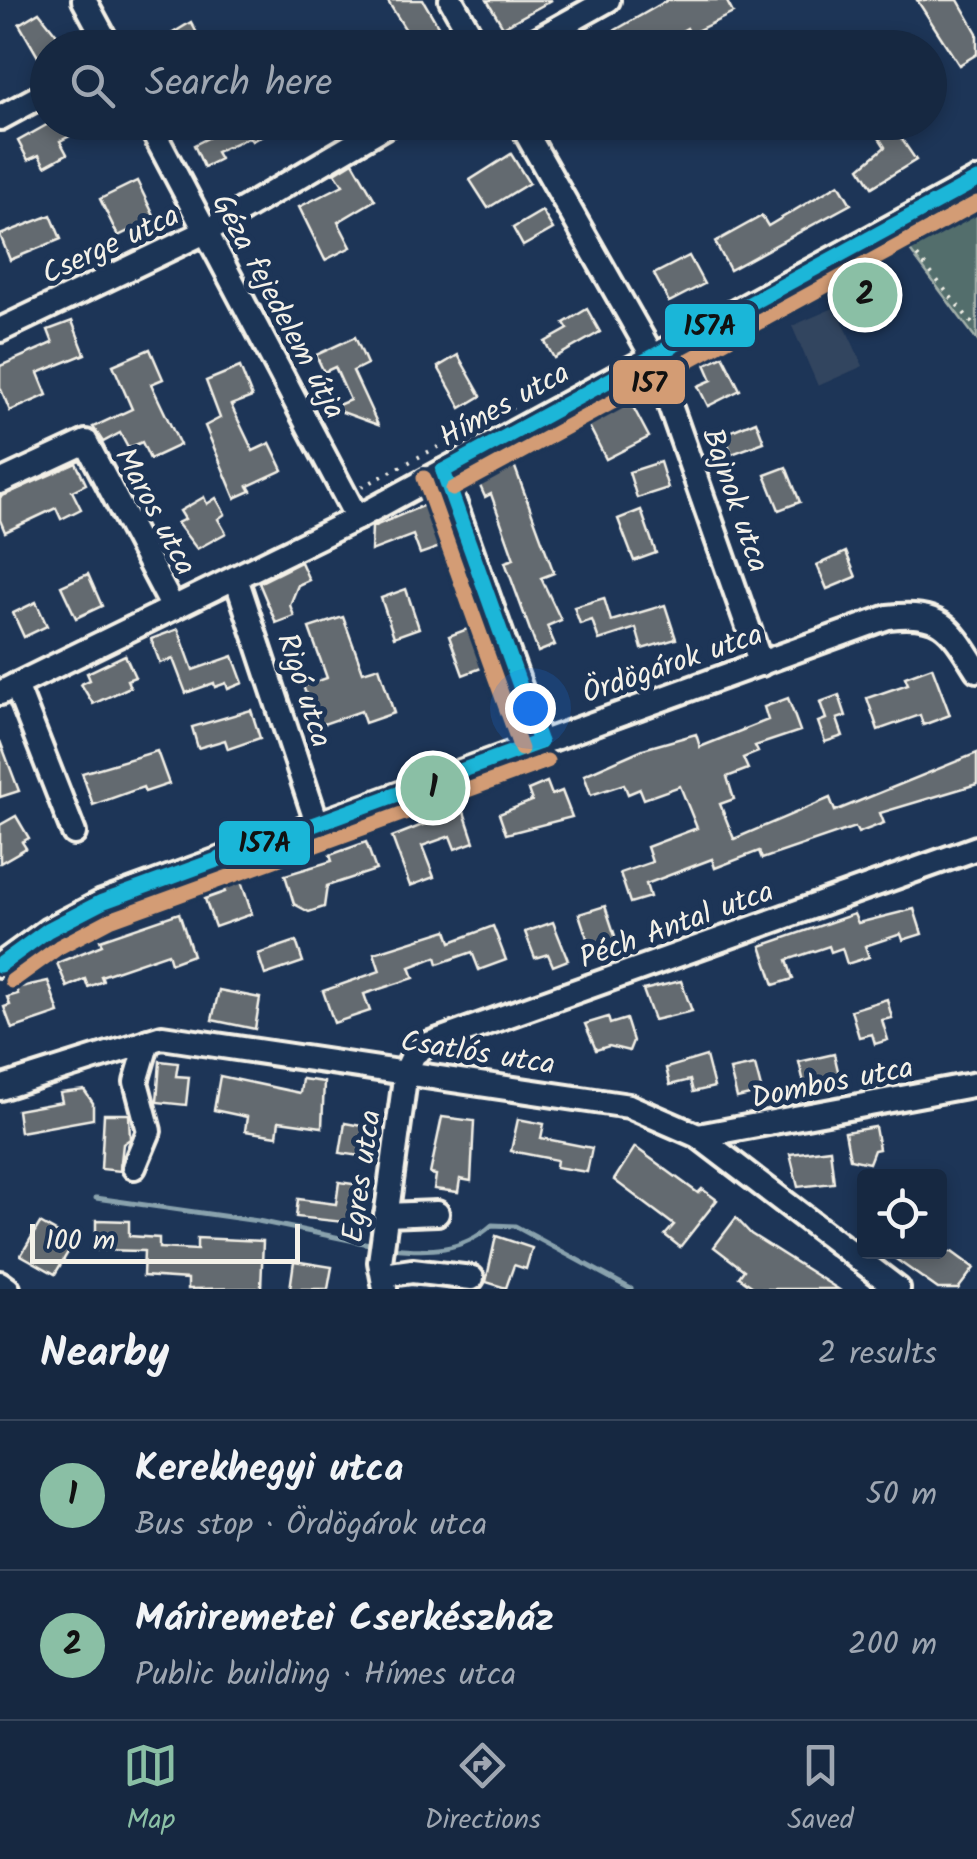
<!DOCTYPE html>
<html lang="en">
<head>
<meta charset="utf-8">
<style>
  body { margin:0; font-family:Kalam,sans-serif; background:#23344c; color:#f1f3f6 }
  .controls { position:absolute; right:30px; bottom:30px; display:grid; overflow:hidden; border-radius:10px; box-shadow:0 5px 15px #0003 }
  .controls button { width:90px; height:90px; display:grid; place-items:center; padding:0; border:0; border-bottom:2px solid #35445a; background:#162841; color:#f1f3f6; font:50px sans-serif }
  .scale { position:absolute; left:30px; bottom:25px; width:270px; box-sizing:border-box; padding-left:10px; border:5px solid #f4f1e8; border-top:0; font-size:28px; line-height:35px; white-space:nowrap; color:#f4f1e8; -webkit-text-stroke:8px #1d3557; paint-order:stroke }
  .you { position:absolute; left:530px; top:708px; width:35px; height:35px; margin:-25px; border:8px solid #fff; border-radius:50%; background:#1a73e8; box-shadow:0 0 0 15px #1a73e833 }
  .badge { display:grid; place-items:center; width:65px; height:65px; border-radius:50%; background:#8abfa5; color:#111; font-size:32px; font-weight:700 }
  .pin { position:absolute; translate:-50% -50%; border:5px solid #fff; box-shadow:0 2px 10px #0006 }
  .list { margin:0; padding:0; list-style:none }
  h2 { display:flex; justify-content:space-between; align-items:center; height:130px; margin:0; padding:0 40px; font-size:42px }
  h2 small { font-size:32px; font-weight:400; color:#9ea6b1 }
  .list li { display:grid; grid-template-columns:65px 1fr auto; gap:30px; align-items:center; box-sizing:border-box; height:150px; padding:0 40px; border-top:2px solid #35445a }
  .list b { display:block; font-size:38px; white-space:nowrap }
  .list p { margin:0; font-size:32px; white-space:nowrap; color:#9ea6b1 }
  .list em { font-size:32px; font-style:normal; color:#9ea6b1 }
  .icon { flex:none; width:55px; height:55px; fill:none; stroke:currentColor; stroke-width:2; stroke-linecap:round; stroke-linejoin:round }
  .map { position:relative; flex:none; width:977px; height:1289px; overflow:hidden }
  .search { position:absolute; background:#162841; box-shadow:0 5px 15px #0003; left:30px; right:30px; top:30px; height:110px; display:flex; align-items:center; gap:25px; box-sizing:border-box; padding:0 35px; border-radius:55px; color:#9ea6b1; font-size:38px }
  .sheet { height:430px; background:#162841 }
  nav { display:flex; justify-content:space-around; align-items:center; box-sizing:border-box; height:140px; border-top:2px solid #35445a; background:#162841; font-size:28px; color:#9ea6b1 }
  nav a { display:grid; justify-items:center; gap:5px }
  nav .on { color:#8abfa5 }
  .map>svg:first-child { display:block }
  .built { fill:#32455e }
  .green { fill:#526e6c; stroke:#a3b0aa; stroke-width:2.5 }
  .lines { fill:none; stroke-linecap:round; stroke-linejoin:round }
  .stream { stroke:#89a2ad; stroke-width:5 }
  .building { fill:#636a6f; stroke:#f4f1e8; stroke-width:2.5 }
  .minor-casing { stroke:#f4f1e8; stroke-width:30 }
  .path { stroke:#f4f1e8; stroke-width:4; stroke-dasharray:2.5 8; stroke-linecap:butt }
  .minor { stroke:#1d3557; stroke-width:22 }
  .bus-1-casing { stroke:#1d3557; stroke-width:22 }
  .bus-2-casing { stroke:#1d3557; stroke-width:22 }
  .bus-1 { stroke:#1ab6d8; stroke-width:15 }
  .bus-2 { stroke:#d39c74; stroke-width:15 }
  .labels { text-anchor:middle; stroke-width:10; stroke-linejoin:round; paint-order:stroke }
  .street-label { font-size:30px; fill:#f4f1e8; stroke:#1d3557 }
  .line-badge { stroke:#1d3557; stroke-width:4 }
  .pale-badge-label { font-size:28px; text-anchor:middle; font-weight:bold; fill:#111 }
</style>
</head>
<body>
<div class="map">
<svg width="977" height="1289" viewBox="0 0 977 1289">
  <rect width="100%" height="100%" fill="#1d3557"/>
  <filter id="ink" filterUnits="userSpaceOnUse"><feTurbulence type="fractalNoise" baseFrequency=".01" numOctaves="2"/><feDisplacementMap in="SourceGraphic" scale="20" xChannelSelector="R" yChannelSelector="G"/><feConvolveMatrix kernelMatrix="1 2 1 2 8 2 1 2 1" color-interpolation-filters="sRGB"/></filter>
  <g filter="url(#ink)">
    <!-- built -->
    <path class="built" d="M836 307 863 366 818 386 792 326Z"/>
    <!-- green -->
    <path class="green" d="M977 188V340L897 233Z"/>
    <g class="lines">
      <!-- stream -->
      <g class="stream">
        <path d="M96 1198 258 1221 374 1245"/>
        <path d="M390 1248C428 1252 462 1252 492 1225L515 1226 631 1289"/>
      </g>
    </g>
    <!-- building -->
    <g class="building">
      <path d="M387 0H423L451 48H417Z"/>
      <path d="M487 0H552L503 27Z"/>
      <path d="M668 0H726L733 13 690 34 687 28 653 48H584Z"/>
      <path d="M917 0H958L977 33V54L959 65Z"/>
      <path d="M39 12 58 36 52 40 56 48H48V74L19 24Z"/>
      <path d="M191 22 205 48H175L168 36Z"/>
      <path d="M52 122H99L60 141 67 154 45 166 39 155 28 160 18 141Z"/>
      <path d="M223 122H285L252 141 249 137 216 152 220 159 204 167 194 145 210 137 207 130Z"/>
      <path d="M449 122H489L457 139Z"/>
      <path d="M869 122H890L916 160 872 187 860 168 885 147Z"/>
      <path d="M511 154 529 183 488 208 470 180Z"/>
      <path d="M353 162 375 200 338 222 351 247 325 260 299 207 343 185 335 173Z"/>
      <path d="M137 181 155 218 118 236 100 199Z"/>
      <path d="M839 184 851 204 730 270 715 242 762 216 768 226Z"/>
      <path d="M542 211 553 229 523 246 513 228Z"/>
      <path d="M51 215 61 239 10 260 0 235Z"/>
      <path d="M689 256 704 284 669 302 654 274Z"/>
      <path d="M872 274 886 301 857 316 843 289Z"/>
      <path d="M587 309 600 332 554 358 545 342 568 329 564 323Z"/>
      <path d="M72 321 85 354 38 373 47 395 10 411 0 387V366L53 343 48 330Z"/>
      <path d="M355 337 367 364 353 371 378 425 331 408 350 400 335 367 324 372 316 355Z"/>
      <path d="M150 349 163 379 151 384 180 445 150 459 142 442 128 448 120 433 103 442 93 427 132 409 113 365Z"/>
      <path d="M458 355 481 396 461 408 438 367Z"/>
      <path d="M723 356 740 390 708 406 698 386 712 380 705 364Z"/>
      <path d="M240 367 252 397 231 405 253 451 270 443 283 470 248 486 251 491 235 498 205 426 220 418 206 381Z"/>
      <path d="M631 403 649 437 606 459 588 424Z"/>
      <path d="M756 421 764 442 732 454 724 434Z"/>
      <path d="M513 462 554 573 541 578 561 620 547 626 555 645 538 652 505 562 514 559 491 494 485 497 476 477Z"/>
      <path d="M660 462 668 488 637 498 629 472Z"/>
      <path d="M76 463 86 484 72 491 81 509 61 519 56 508 5 532 0 520V497Z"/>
      <path d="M786 467 800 502 779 510 765 475Z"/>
      <path d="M204 497 207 504 216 498 225 514 218 519 226 533 197 549 177 523 185 519 180 511Z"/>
      <path d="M427 504 443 546 420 554 413 535 371 551 372 527Z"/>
      <path d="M641 510 656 553 634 561 618 519Z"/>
      <path d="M846 552 856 577 827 589 817 565Z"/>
      <path d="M301 562 309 580 298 585 290 605 294 616 276 623 259 583Z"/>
      <path d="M88 574 102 606 76 618 61 586Z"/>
      <path d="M406 589 419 628 394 637 381 598Z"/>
      <path d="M604 598 611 621 665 605 676 639 642 649 636 628 599 640 592 620 580 624 574 607Z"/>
      <path d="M36 602 47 626 24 637 13 613Z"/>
      <path d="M343 617 363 672 379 667 394 713 365 723 361 711 318 726 303 686 327 678 309 628Z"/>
      <path d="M470 628 484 667 463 675 449 636Z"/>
      <path d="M178 629 193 670 233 656 243 683 228 689 226 683 215 687 214 683 186 693 173 659 160 663 151 639Z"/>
      <path d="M125 655 135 677 127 680 130 687 93 704 81 684 90 680 87 673Z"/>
      <path d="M932 667 950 715 923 725 920 715 878 730 867 698 908 684 905 677Z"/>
      <path d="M839 695 846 716 837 719 843 736 825 742 818 722 826 719 820 702Z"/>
      <path d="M788 698 800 731 755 746 758 752 743 758 748 769 727 777 734 799 720 804 734 839 830 798 835 811 977 753V784L880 813 884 823 858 833 855 827 762 859 759 851 715 868 712 859 646 884 650 897 630 903 620 873 652 862 647 847 697 828 680 786 644 799 640 789 628 794 624 784 591 795 584 775 643 749 696 734 700 747 768 720 764 707Z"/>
      <path d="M251 710 260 738 228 749 225 740 198 748 192 727Z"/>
      <path d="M0 741 19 791 0 797Z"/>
      <path d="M157 751 169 784 145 792 143 787 93 805 82 773Z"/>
      <path d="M547 782 552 795 562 791 572 817 506 834 499 814 532 801 528 790Z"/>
      <path d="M463 809 474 842 455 849 450 836 422 846 434 877 410 886 392 837Z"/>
      <path d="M16 816 29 838 22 842 26 848 0 863V825Z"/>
      <path d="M366 842 376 870 327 886 324 907 309 912 294 904 285 875 332 861 330 855Z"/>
      <path d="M240 878 252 914 215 927 205 899 225 892 222 884Z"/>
      <path d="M605 906 617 942 591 950 579 914Z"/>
      <path d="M914 909 922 934 903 940 901 934 865 946 869 957 847 964 842 948 831 952 829 946 787 960 793 979 774 985 761 946 854 914 858 923Z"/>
      <path d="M179 913 193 955 171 963 168 953 101 976 103 981 88 987 85 979 67 987 57 963 102 945 100 940Z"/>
      <path d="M553 922 568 960 553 966 548 954 535 958 525 932Z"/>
      <path d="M493 926 506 960 479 970 472 952 438 964 436 957 410 967 414 978 364 994 370 1011 334 1023 323 991 380 971 374 953 447 930 451 942Z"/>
      <path d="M296 941 303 962 265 975 258 954Z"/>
      <path d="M48 981 59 1013 12 1029 4 1007 10 1005 7 997 18 994 16 988Z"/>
      <path d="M681 981 692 1011 654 1020 643 990Z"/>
      <path d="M219 990 260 998 255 1029 212 1020Z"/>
      <path d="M887 999 892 1018 882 1020 888 1040 875 1044 872 1034 859 1037 851 1010Z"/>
      <path d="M608 1017 610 1024 626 1019 633 1041 629 1051 609 1046 596 1050 585 1024Z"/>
      <path d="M834 1054 840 1079 805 1087 799 1062Z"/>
      <path d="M706 1056 714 1087 693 1092 690 1080 670 1085 666 1068Z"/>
      <path d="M160 1061 178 1063 176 1076 189 1077 186 1105 157 1102Z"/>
      <path d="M755 1065 762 1092 737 1098 730 1070Z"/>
      <path d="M220 1076 300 1093 302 1079 324 1082 322 1127 279 1121 277 1136 245 1131 247 1117 214 1110Z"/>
      <path d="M84 1090 93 1103V1119L20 1132 17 1110 62 1102 60 1093Z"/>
      <path d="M104 1114H129L130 1139 123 1144 120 1171 101 1169Z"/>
      <path d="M442 1117 474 1121 471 1181 460 1179 458 1192 434 1189 436 1175 430 1174Z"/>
      <path d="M518 1119 544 1124 541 1138 592 1148 587 1172 556 1167 557 1160 511 1151Z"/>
      <path d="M345 1123 372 1128 367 1157 340 1153Z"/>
      <path d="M875 1127 879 1149 874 1150 869 1163 850 1159 845 1132Z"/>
      <path d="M635 1147 698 1193 702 1189 717 1200 680 1247 665 1235 674 1225 614 1180Z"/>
      <path d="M830 1149 834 1183 798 1187 790 1154Z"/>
      <path d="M339 1182 360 1185 353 1223 296 1217 298 1199 336 1204Z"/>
      <path d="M736 1218 751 1234 838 1289H756L739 1277 744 1270 714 1247Z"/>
      <path d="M96 1220 129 1221V1236L159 1238V1248L197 1250V1238L263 1241 261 1288 188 1289V1279L143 1276 144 1251 96 1250Z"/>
      <path d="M40 1223 63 1236 59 1243 70 1249 55 1274 21 1255Z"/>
      <path d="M496 1236 532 1248 526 1269 514 1265 506 1288 486 1282Z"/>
      <path d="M886 1252H952L974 1268 958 1289H938Z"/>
      <path d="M294 1261 332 1267 328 1289H290Z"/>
    </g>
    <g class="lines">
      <defs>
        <g id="minor">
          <path d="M84 0 110 48"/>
          <path d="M451 0 478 48"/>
          <path d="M522 48 608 0"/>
          <path d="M0 118 48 92"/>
          <path d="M148 122 357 518"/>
          <path d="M520 122 653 357 761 664"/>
          <path d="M0 330 205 232 392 122"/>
          <path d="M443 471 540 742"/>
          <path d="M0 482 86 442 173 608"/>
          <path d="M236 578 316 820"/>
          <path d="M16 685 74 833"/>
          <path d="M0 693 357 518 977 180"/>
          <path d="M0 965 48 930 102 902 888 617C942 611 950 627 977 670"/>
          <path d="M0 1088 162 1037 629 1106 698 1136 898 1289"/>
          <path d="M698 1136 977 1084"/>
          <path d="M134 1167 149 1131 136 1082 148 1041"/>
          <path d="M386 1215 437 1213"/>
          <path d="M384 1275 412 1271 472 1278"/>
          <path d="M0 1283 8 1289"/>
          <path d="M385 1289 380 1262 406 1071 414 1054 428 1044 977 848"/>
        </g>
      </defs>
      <!-- minor casing -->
      <use href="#minor" class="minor-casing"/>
      <!-- path -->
      <g class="path">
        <path d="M904 240 977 329"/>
        <path d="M362 487 553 386"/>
      </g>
      <!-- minor -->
      <use href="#minor" class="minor"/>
      <defs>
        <g id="bus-1">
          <path d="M443 471 977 180"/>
          <path d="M443 471 540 742"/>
          <path d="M0 965 48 930 102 902 540 742"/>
        </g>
        <g id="bus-2">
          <path d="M424 478 521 749"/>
          <path d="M453 489 977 203"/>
          <path d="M12 981 59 947 110 920 547 761"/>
        </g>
      </defs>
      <!-- bus-1 casing -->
      <use href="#bus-1" class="bus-1-casing"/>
      <!-- bus-2 casing -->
      <use href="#bus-2" class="bus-2-casing"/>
      <!-- bus-1 -->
      <use href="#bus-1" class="bus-1"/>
      <!-- bus-2 -->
      <use href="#bus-2" class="bus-2"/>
    </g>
  </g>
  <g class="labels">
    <!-- street labels -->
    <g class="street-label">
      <text transform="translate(110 244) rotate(-25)" y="10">Cserge utca</text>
      <text transform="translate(279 306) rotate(62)" y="10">Géza fejedelem útja</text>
      <text transform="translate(504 404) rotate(-29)" y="10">Hímes utca</text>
      <text transform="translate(736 500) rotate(71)" y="10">Bajnok utca</text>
      <text transform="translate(156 511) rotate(62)" y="10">Maros utca</text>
      <text transform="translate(672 663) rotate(-19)" y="10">Ördögárok utca</text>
      <text transform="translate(305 690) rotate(72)" y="10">Rigó utca</text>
      <text transform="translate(676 924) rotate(-20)" y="10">Péch Antal utca</text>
      <text transform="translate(478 1052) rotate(9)" y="10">Csatlós utca</text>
      <text transform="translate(832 1082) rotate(-11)" y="10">Dombos utca</text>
      <text transform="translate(361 1176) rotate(-82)" y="10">Egres utca</text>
    </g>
  </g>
  <g class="line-badge">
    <rect x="663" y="302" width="94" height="47" rx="10" fill="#1ab6d8"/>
    <rect x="611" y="358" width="76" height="48" rx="10" fill="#d39c74"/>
    <rect x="217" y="819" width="95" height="48" rx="10" fill="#1ab6d8"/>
  </g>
  <g class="pale-badge-label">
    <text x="710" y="335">157A</text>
    <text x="649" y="392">157</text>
    <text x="265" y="852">157A</text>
  </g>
</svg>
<div class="controls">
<button><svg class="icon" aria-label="locate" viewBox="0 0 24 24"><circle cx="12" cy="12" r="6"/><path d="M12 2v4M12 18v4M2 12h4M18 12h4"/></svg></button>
</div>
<div class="scale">100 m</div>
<div class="you"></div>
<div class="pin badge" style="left:433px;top:788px">1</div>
<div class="pin badge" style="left:865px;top:295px">2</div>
<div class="search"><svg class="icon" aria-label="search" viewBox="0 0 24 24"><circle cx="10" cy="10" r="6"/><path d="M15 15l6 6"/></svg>Search here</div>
</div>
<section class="sheet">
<h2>Nearby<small>2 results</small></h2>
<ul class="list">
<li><span class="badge">1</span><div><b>Kerekhegyi utca</b><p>Bus stop · Ördögárok utca</p></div><em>50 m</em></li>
<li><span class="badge">2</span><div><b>Máriremetei Cserkészház</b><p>Public building · Hímes utca</p></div><em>200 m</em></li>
</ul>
</section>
<nav>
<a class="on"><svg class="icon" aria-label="map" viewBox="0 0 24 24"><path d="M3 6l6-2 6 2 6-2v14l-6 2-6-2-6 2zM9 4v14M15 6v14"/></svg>Map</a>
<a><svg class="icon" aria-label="directions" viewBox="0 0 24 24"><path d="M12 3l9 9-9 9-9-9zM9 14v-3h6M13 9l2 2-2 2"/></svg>Directions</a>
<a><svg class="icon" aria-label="saved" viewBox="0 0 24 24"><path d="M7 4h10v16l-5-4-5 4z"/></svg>Saved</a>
</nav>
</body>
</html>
